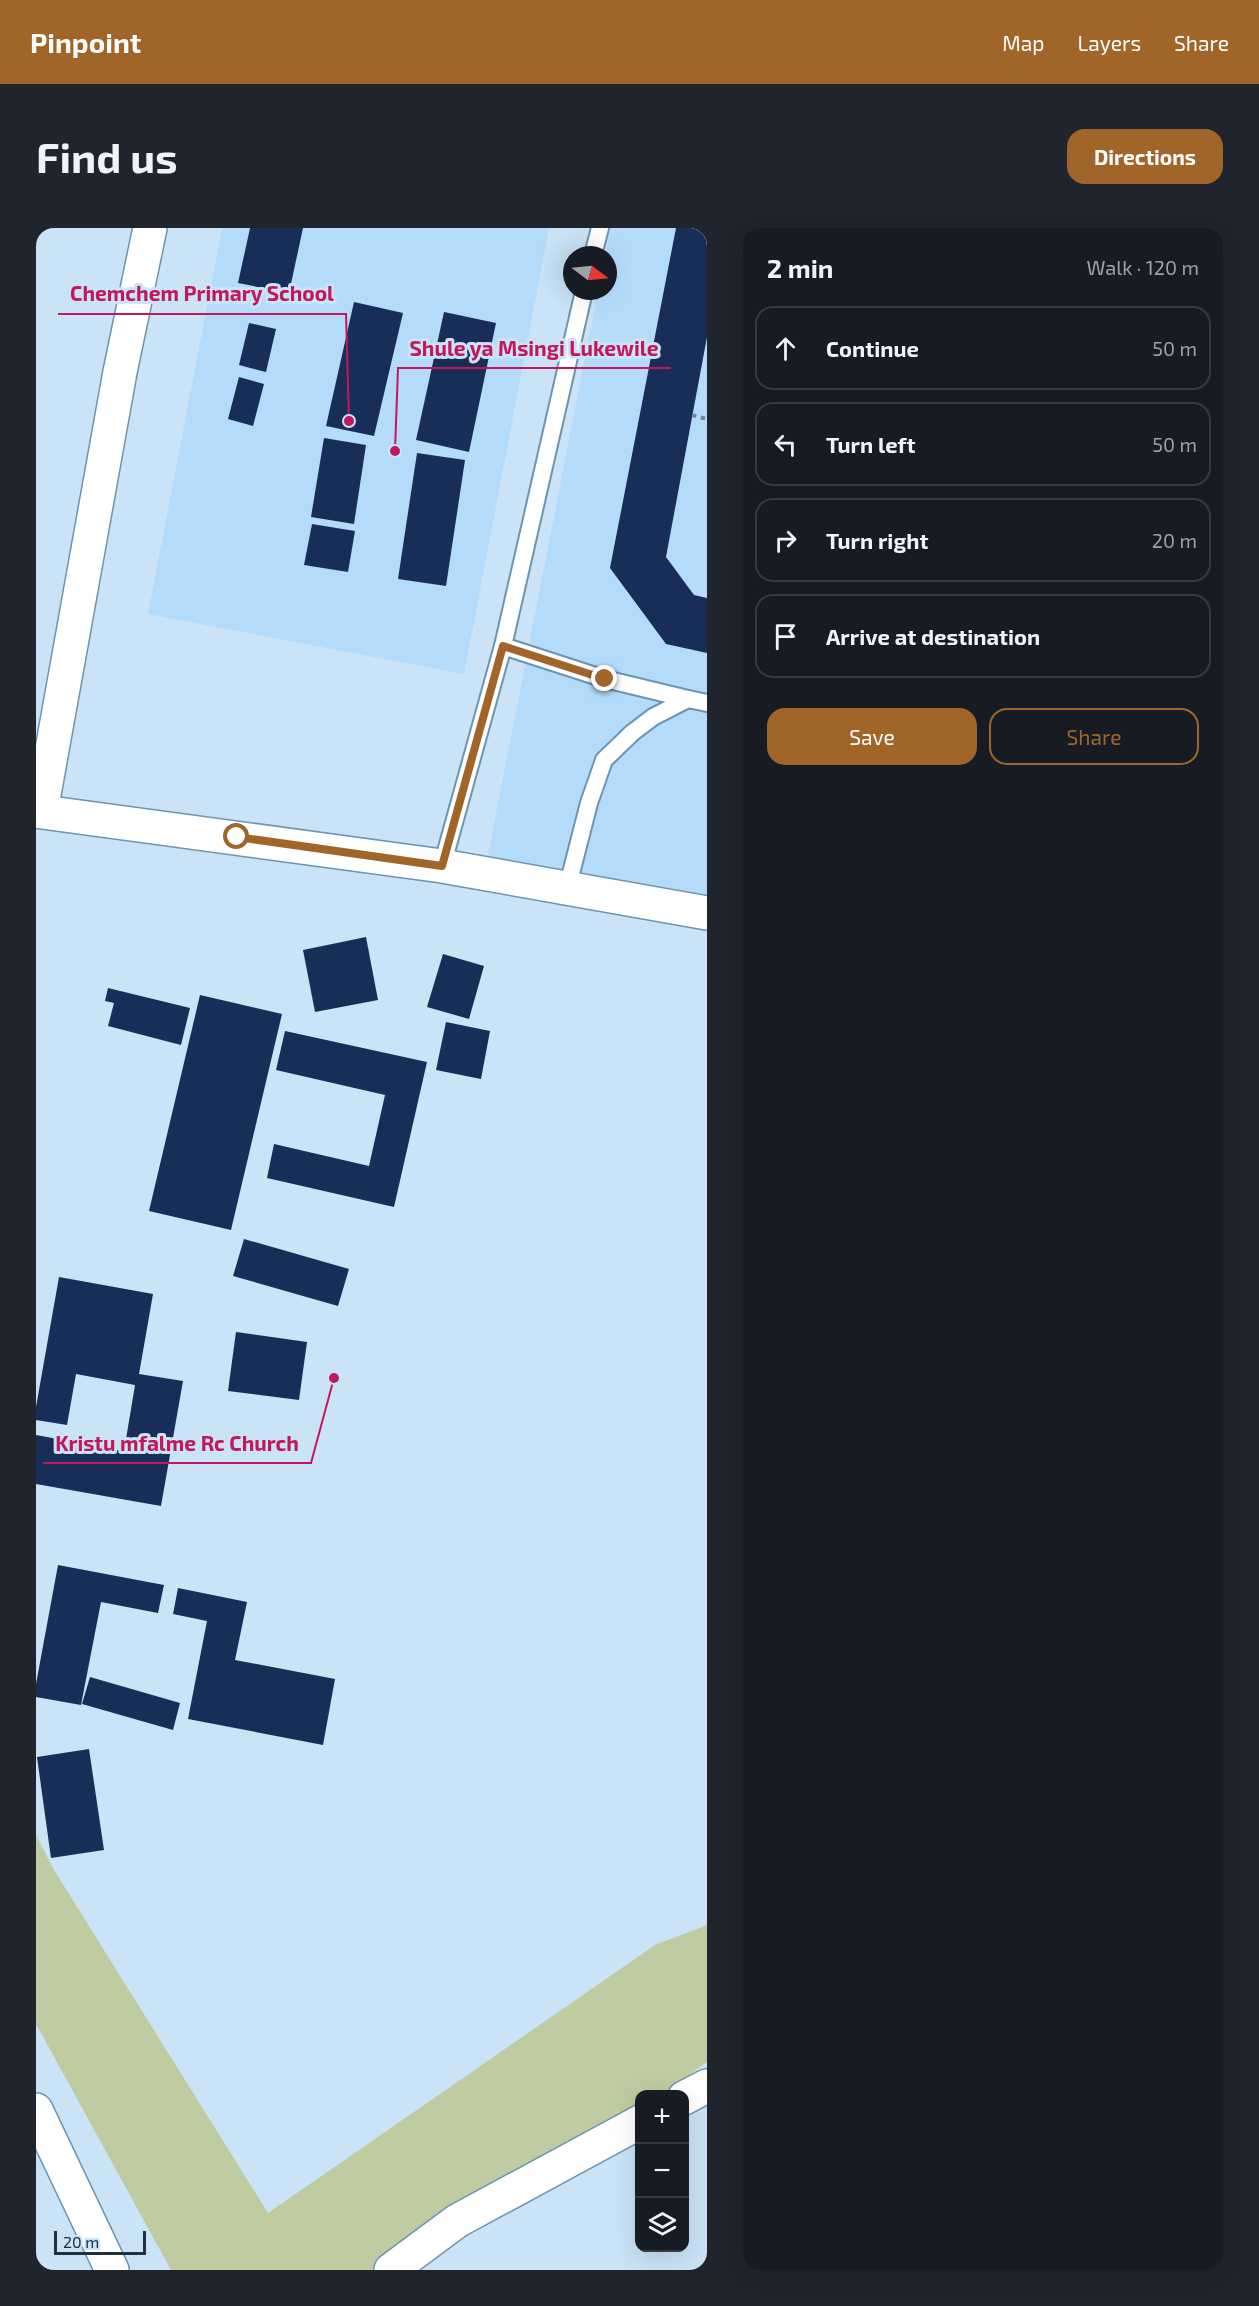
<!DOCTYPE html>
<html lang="en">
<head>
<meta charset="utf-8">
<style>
  body { margin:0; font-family:"Exo 2",sans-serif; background:#20242c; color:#f1f3f6 }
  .controls { position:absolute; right:18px; bottom:18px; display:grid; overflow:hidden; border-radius:12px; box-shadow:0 6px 24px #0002 }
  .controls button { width:54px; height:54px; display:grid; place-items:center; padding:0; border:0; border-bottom:2px solid #363941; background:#171b24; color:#f1f3f6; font:30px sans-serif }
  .compass { position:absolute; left:527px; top:18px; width:54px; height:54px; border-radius:50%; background:#171b24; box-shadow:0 6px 24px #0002; rotate:106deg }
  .scale { position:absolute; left:18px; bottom:15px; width:92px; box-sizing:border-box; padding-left:6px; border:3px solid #21323f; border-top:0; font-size:16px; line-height:21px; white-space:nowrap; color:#21323f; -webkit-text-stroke:4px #cae3f7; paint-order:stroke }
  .stop { position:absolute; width:18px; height:18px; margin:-14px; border:4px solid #a26529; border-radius:50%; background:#fff }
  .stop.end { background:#a26529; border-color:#fff; box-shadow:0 2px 6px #0008 }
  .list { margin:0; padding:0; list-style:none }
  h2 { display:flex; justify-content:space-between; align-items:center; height:78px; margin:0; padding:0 24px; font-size:26px }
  h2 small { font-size:20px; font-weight:400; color:#9ea1a6 }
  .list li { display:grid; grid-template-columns:39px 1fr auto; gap:18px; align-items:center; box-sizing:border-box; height:84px; margin:0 12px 12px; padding:0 12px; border:2px solid #363941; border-radius:18px }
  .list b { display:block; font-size:22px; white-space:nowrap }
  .list em { font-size:20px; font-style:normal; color:#9ea1a6 }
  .actions { display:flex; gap:12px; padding:18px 24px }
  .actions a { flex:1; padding:14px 0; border:2px solid #a26529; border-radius:18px; text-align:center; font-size:21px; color:#a26529 }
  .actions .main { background:#a26529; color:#fff }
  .icon { flex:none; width:33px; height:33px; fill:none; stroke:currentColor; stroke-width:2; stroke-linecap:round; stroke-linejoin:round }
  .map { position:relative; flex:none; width:671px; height:2042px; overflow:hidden; border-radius:18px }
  header { display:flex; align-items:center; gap:36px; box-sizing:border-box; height:84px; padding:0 30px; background:#a26529; color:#fff }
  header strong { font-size:28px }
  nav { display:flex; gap:33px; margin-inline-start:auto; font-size:21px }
  .intro { display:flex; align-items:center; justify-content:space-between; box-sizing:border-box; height:144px; padding:0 36px }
  h1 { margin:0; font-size:42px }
  .button { padding:15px 27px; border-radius:18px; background:#a26529; color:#fff; font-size:21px; font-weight:700 }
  main { display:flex; gap:36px; padding:0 36px }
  aside { flex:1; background:#171b24; border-radius:18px; box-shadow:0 6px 24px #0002 }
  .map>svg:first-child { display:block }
  .built { fill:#b4dcfa }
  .green { fill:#bfcca2 }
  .building { fill:#182e58 }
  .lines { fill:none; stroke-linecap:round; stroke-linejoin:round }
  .service-casing { stroke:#6c94b3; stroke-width:20 }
  .minor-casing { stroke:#6c94b3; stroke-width:36 }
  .tertiary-casing { stroke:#6c94b3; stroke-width:36 }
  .path { stroke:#748999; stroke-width:4; stroke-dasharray:4.5 4.5; stroke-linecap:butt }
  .service { stroke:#fff; stroke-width:16 }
  .minor { stroke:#fff; stroke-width:33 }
  .tertiary { stroke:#fff; stroke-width:33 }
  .route { stroke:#a26529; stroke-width:8 }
  .leader { fill:none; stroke:#c2185b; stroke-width:2 }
  .callout-dot { fill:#c2185b; stroke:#cae3f7; stroke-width:2 }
  .callout-label { font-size:21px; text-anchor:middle; font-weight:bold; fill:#c2185b; stroke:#cae3f7; stroke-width:6; stroke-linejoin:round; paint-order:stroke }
</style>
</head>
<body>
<header>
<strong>Pinpoint</strong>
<nav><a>Map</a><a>Layers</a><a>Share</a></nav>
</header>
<div class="intro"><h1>Find us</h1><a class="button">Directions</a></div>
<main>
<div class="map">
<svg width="671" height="2042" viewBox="0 0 671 2042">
  <rect width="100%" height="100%" fill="#cae3f7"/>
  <!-- built -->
  <g class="built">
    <path d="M186 0H513L428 446 112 386Z"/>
    <path d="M575 0H671V677L637 673 452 627 562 63H572V27H569Z"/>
  </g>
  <!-- green -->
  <path class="green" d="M0 1607 18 1642 232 1985 619 1717 671 1697V1834L627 1866H604L603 1883 380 2042H135L0 1796Z"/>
  <!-- building -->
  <g class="building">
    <path d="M214 0H267L253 65 202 55Z"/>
    <path d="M640 0H671V109L630 329 658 367 671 370V425L630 416 574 340Z"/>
    <path d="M318 74 367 85 338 208 290 198Z"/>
    <path d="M408 84 460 95 433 224 380 212Z"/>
    <path d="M213 95 240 101 230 144 203 137Z"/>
    <path d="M203 149 228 156 217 198 192 191Z"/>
    <path d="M288 210 330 217 318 296 275 289Z"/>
    <path d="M381 225 429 232 410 358 362 351Z"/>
    <path d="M276 296 319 303 312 344 268 337Z"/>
    <path d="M330 709 342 772 279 784 267 722Z"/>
    <path d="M407 726 448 738 433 791 391 779Z"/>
    <path d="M72 760 154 780 145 817 72 798 78 775 69 773Z"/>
    <path d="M164 767 246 786 195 1002 113 983Z"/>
    <path d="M410 794 454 803 445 851 400 842Z"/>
    <path d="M249 803 391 834 358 979 231 950 238 916 333 938 349 867 240 842Z"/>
    <path d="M208 1011 313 1041 302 1078 197 1048Z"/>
    <path d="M23 1049 117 1066 103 1146 147 1153 125 1278 0 1256V1207L88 1223 99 1157 40 1146 31 1197 0 1192V1179Z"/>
    <path d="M200 1104 271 1114 263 1172 192 1163Z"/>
    <path d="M22 1337 128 1357 122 1385 65 1374 45 1477 0 1469V1456Z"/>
    <path d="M142 1360 211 1374 199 1432 299 1451 287 1517 152 1491 171 1393 137 1386Z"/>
    <path d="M54 1449 144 1475 137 1502 46 1476Z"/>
    <path d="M53 1521 68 1622 15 1630 1 1529Z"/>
  </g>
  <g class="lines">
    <defs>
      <g id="service">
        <path d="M557 27 564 0"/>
        <path d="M467 418 569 451 652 471"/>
        <path d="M406 638 467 418 548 63"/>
        <path d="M531 661 553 575 568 532 596 505 617 489 652 471 671 475"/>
      </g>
      <g id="minor">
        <path d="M648 1870 671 1858"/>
        <path d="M0 1882 76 2042"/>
        <path d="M355 2042 421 1993 604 1894"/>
      </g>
      <g id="tertiary">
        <path d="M0 583 406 638 671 685"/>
        <path d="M5 583 84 144 114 0"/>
      </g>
    </defs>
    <!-- service casing -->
    <use href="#service" class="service-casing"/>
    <!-- minor casing -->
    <use href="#minor" class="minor-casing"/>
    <!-- tertiary casing -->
    <use href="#tertiary" class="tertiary-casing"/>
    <!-- path -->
    <path class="path" d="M656 187 671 191"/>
    <!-- service -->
    <use href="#service" class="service"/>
    <!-- minor -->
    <use href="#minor" class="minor"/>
    <!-- tertiary -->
    <use href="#tertiary" class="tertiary"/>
  </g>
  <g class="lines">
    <!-- route -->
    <path class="route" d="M201 609 406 638 467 418 569 451"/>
  </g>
  <!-- callouts -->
  <path class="leader" d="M313 193L310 86H22M359 223L362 140H635M298 1150L275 1235H7"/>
  <g class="callout-dot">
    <circle cx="313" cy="193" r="6"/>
    <circle cx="359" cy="223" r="6"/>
    <circle cx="298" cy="1150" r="6"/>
  </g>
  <g class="callout-label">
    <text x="166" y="73">Chemchem Primary School</text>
    <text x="498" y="128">Shule ya Msingi Lukewile</text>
    <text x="141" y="1223">Kristu mfalme Rc Church</text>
  </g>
</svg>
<div class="controls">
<button>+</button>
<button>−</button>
<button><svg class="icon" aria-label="layers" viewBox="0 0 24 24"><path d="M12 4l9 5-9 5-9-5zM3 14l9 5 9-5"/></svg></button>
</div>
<svg class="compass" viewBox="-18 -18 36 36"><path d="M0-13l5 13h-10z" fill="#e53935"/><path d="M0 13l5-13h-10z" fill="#9ea1a6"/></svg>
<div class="scale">20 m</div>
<div class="stop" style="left:201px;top:609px"></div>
<div class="stop end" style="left:569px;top:451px"></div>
</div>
<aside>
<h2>2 min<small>Walk · 120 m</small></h2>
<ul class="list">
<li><svg class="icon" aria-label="ahead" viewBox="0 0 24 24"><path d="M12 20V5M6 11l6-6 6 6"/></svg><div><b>Continue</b></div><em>50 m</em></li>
<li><svg class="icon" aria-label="left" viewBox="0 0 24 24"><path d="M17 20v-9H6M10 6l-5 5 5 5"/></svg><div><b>Turn left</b></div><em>50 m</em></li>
<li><svg class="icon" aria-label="right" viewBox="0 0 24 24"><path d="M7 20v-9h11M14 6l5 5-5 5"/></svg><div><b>Turn right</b></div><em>20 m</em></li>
<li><svg class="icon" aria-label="arrive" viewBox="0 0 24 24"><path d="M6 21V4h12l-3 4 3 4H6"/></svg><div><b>Arrive at destination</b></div></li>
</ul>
<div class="actions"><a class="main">Save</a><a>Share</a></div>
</aside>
</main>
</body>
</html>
